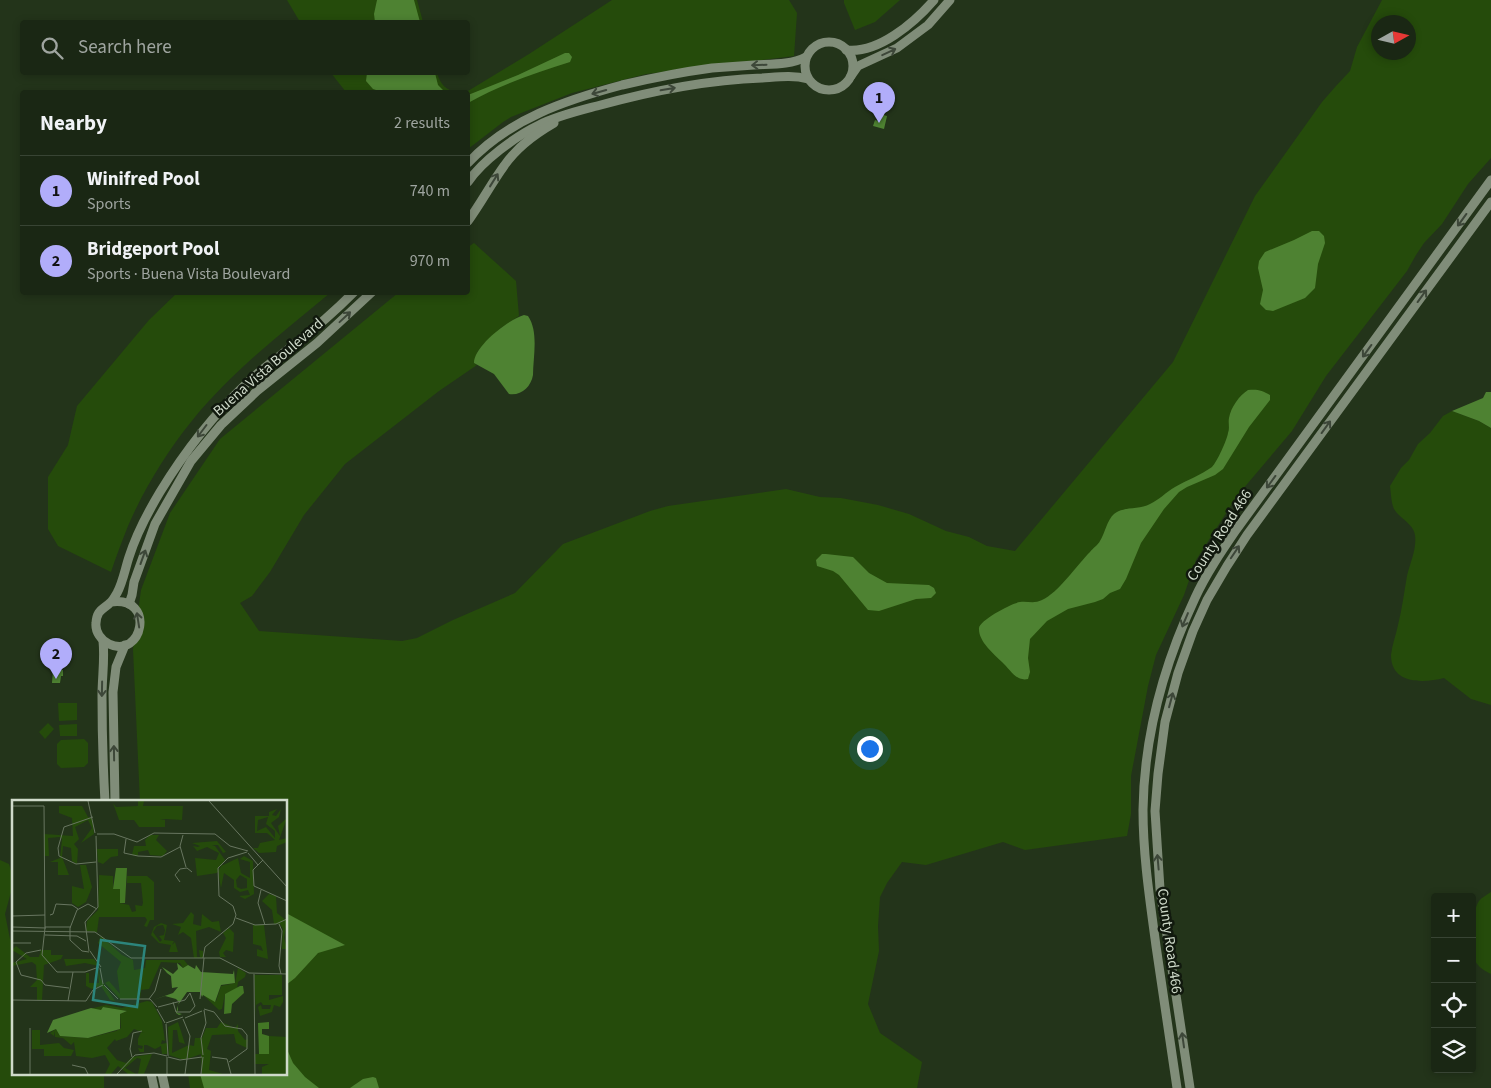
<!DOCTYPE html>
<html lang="en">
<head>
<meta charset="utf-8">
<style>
  body { margin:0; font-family:"Source Sans 3",sans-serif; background:#232f1d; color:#f1f3f6 }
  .controls { position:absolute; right:15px; bottom:15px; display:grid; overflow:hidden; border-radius:5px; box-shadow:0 2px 8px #0003 }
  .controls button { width:45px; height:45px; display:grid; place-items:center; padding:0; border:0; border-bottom:1px solid #384434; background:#1a2714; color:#f1f3f6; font:25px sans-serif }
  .compass { position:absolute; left:1371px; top:15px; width:45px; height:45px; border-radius:50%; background:#1a2714; box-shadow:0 2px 8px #0003; rotate:82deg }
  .you { position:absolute; left:869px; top:748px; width:18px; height:18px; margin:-12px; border:4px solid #fff; border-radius:50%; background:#1a73e8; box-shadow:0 0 0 8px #1a73e833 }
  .badge { display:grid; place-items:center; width:32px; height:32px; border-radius:50%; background:#b1adfa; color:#111; font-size:16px; font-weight:700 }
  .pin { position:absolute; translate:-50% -41px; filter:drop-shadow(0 1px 2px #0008) }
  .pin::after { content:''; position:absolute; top:26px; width:18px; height:15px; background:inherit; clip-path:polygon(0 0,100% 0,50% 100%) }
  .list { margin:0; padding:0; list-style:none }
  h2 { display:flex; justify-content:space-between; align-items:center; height:65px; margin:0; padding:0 20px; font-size:21px }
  h2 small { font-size:16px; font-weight:400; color:#9fa5a0 }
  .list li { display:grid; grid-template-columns:32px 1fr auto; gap:15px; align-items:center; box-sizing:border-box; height:70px; padding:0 20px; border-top:1px solid #384434 }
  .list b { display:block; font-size:19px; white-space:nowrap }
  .list p { margin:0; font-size:16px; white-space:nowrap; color:#9fa5a0 }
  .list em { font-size:16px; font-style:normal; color:#9fa5a0 }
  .icon { flex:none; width:28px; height:28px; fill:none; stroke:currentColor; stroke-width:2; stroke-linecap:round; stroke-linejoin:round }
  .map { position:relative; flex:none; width:1491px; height:1088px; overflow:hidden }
  .search { position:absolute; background:#1a2714; box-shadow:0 2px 8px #0003; left:20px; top:20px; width:450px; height:55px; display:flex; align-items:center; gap:12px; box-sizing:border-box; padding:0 18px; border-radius:5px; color:#9fa5a0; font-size:19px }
  .panel { position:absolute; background:#1a2714; box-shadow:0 2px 8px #0003; left:20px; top:90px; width:450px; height:205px; border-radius:5px }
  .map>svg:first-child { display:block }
  .green { fill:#254b0b; fill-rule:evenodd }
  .water { fill:#4e8232 }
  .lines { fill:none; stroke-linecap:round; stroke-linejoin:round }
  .secondary { stroke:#808d79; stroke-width:9 }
  .oneway { stroke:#3d4739 }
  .labels { text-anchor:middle; stroke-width:5; stroke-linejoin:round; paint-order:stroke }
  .street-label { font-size:15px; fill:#cfdaca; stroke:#11190e }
  .inset-road { fill:none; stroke:#687660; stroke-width:1 }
  .view { fill:#2c857c; fill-opacity:0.15; stroke:#2c857c; stroke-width:2.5 }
  .inset-edge { fill:none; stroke:#cfdaca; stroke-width:2.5 }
</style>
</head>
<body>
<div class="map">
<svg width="1491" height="1088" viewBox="0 0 1491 1088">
  <rect width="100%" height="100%" fill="#23341a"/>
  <!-- green -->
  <g class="green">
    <path d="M287 0H417L423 22H300Z"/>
    <path d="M612 0H789L797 13 794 56 646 74 572 93 511 117 503 122 468 149V92H459L468 91 529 54Z"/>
    <path d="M844 0H900L875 22 855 30 844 3Z"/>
    <path d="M1382 0H1491V158L1468 184 1442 224 1424 243 1416 255 1407 271 1326 376 1292 431 1237 496 1196 560 1184 595 1156 655 1148 686 1131 776V814L1127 836 1025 850 1003 842 926 865 902 862 887 883 880 897 878 926 879 951 868 1004 880 1033 922 1062 917 1088H190L188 1074H286V802H140L133 649 141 590 170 513 220 439 398 293 468 292V247L474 243 516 281 519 316 501 328 489 339 478 351 474 363 477 365 439 391 345 464 304 515 270 572 252 596 240 603 259 631 402 641 417 638 453 620 515 593 563 544 650 511 668 506 786 489 820 497 841 498 878 505 909 514 946 531 969 537 987 546 1015 551 1173 362 1255 196 1322 102 1336 86 1350 71 1357 47ZM1378 22H1408V52H1378Z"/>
    <path d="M331 73H437C441 85 445 90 458 92H346Z"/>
    <path d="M178 292 330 293C282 333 231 372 191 422 166 453 144 489 128 526 122 541 116 557 111 572L58 546 48 529V477L68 445 77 406 149 320Z"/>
    <path d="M1452 411 1479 421 1491 428V705L1471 699 1444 678C1424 683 1391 685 1391 655 1392 645 1396 635 1398 625 1402 609 1404 593 1407 576 1410 563 1417 549 1415 535 1413 523 1400 519 1394 509 1391 502 1391 493 1390 486L1401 468 1409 460 1418 444 1430 433 1443 416Z"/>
    <path d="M58 703H77V720L59 721Z"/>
    <path d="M48 723 54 729 45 739 39 732Z"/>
    <path d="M77 724V736H60L59 725Z"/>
    <path d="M84 739 88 743V763L84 767 61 768 57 764V744L61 740Z"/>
    <path d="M0 860 9 864 14 881 5 914 10 939 14 943V1074H104V1088H0Z"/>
    <path d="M1491 892V974C1487 972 1481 969 1478 965 1469 956 1471 912 1479 901 1482 897 1487 895 1491 892Z"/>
  </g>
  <!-- water -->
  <g class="water">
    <path d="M377 0H414L420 22H375L374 14Z"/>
    <path d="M565 53H569L572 57 570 62C535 73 500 85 468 103V95L518 75Z"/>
    <path d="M367 73H435L438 85 445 92H382L373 89 366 81Z"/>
    <path d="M880 114 887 116 884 129 873 126 875 120 878 121Z"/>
    <path d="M1312 231H1319L1324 236 1325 243 1318 264 1315 288 1305 298 1273 311 1266 310 1260 304 1263 290 1258 268 1259 261 1265 252 1294 240Z"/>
    <path d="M524 315 528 316C539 332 533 357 533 375 531 387 521 396 509 394L494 374 474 363C474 346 509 319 524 315Z"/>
    <path d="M1248 390C1257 389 1262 390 1270 395V400L1249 427 1223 469 1215 475 1187 487 1179 492 1164 509 1141 543 1126 579 1120 589 1110 593 1103 599 1095 602 1068 609 1047 621 1030 639 1028 658 1030 672 1028 679C1016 682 1010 669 1002 662 994 654 978 641 979 628 980 620 1012 603 1020 602 1028 601 1034 604 1042 600 1058 593 1077 565 1090 552 1093 548 1098 545 1100 541 1105 533 1107 520 1114 514 1124 506 1139 510 1150 504 1159 500 1166 492 1175 487 1187 480 1201 475 1212 467 1217 462 1227 440 1228 433 1230 428 1228 423 1229 418 1231 407 1239 396 1248 390Z"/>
    <path d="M1486 392H1491V428L1479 421 1452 411 1483 398Z"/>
    <path d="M822 554H826L853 557 869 573 887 583 929 585 934 588 936 593 931 598 916 599 879 611 868 610 839 575 833 571 817 566 816 560Z"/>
    <path d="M53 670H63V676H61L60 683H52Z"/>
    <path d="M286 913 345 945 318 953 295 978 286 985Z"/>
    <path d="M286 1047 293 1063 305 1077 319 1088H204L200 1074H286Z"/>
    <path d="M373 1077 376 1078 379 1088H350L363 1079Z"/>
  </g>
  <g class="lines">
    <!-- secondary -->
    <g class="secondary">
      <circle cx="829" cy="66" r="24"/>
      <path d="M846 50C878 54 914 23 934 0"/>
      <path d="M851 76 858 66 897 48 928 25 950 0"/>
      <path d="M468 163C509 119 566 100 622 85 652 78 682 72 712 68 726 67 740 66 754 65 773 64 790 65 806 57"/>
      <path d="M468 182C482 161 516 136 539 125 557 116 578 111 597 106 651 91 706 80 762 78 778 77 793 75 808 79"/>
      <path d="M468 221C481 203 491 184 504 166 516 148 535 134 554 123"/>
      <path d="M111 602C157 596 142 660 109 644 101 640 95 632 96 623 97 609 103 610 111 602 113 600 115 596 117 593 123 582 125 569 129 557 136 535 148 512 160 492 185 451 212 416 247 383 262 368 281 356 297 342 317 327 336 310 354 292"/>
      <path d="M129 604 132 595 134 582 155 524 191 461 221 425 257 391 317 343 372 292"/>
      <path d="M103 641C105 659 102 677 102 696 102 731 103 766 105 802"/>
      <path d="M115 802 113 692 116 667 125 645"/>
      <path d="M151 1074 154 1088"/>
      <path d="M162 1074 165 1088"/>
      <path d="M1177 1088C1170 1041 1163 993 1156 946 1150 901 1143 856 1143 810 1144 737 1164 664 1195 598 1206 574 1221 552 1236 530L1491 180"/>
      <path d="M1190 1088 1160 889 1155 811 1158 774 1165 722 1178 673 1193 631 1207 600 1227 566 1247 535 1491 202"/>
    </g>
  </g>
  <!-- one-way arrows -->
  <defs><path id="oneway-shaft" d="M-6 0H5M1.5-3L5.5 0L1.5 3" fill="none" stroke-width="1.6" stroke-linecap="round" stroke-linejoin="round" transform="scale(1.25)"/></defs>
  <g class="oneway">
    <use href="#oneway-shaft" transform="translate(889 52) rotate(-25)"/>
    <use href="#oneway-shaft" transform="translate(759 65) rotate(178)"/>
    <use href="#oneway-shaft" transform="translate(668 89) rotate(-10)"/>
    <use href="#oneway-shaft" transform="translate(599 92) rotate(164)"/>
    <use href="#oneway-shaft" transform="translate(494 180) rotate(-58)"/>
    <use href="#oneway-shaft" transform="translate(1462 220) rotate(126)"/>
    <use href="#oneway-shaft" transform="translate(1422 296) rotate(-54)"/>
    <use href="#oneway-shaft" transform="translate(345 317) rotate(-43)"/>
    <use href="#oneway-shaft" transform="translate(1367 351) rotate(126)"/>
    <use href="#oneway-shaft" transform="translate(1326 427) rotate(-54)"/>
    <use href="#oneway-shaft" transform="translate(202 431) rotate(127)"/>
    <use href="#oneway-shaft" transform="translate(1271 482) rotate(126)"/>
    <use href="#oneway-shaft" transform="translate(1235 552) rotate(-56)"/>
    <use href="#oneway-shaft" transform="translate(143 557) rotate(-70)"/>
    <use href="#oneway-shaft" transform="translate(138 620) rotate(-99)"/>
    <use href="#oneway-shaft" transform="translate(1185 620) rotate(113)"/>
    <use href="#oneway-shaft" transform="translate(102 689) rotate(91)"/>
    <use href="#oneway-shaft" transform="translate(1171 700) rotate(-75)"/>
    <use href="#oneway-shaft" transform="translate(114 753) rotate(-91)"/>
    <use href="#oneway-shaft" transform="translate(1158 862) rotate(-95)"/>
    <use href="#oneway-shaft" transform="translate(1183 1040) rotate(-98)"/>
  </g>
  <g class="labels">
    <!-- street labels -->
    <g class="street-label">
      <text transform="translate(268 367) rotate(-41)" y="5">Buena Vista Boulevard</text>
      <text transform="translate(1219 535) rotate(-57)" y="5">County Road 466</text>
      <text transform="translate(1170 941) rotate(82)" y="5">County Road 466</text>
    </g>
  </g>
  <!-- overview -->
  <g transform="translate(12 800)">
    <rect width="275" height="275" fill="#23341a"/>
    <path d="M126 1H132L131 6H171L170 20 154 19 148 20H153V27H127L122 20H107L101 3 104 7 126 6ZM47 6H70L76 17 80 18 82 34 69 43 80 28 76 20 63 27 67 39 62 44 66 49 65 64 60 61 59 48 51 46 50 57 57 75H46V62H38L48 58 50 39 48 37 36 38 37 56H32V34L61 36 60 18 47 13ZM265 9 260 15 264 16 269 9 267 17 259 23 268 36 266 26 275 18 267 40 275 38V42L265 46 264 52 247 53 241 48H246L248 43 263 40 255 33H243V16H257V12ZM256 17 254 24 263 31V38L254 27 245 31 246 20ZM138 35H147L144 40 155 51 151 56 138 55 136 50 126 52V56L120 55 122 46H134L133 40ZM205 41 214 52 211 53 206 45H200L203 46 213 60 205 73 185 76 183 58 204 60 207 53 195 47 185 51 181 46 186 47 188 46 180 43ZM85 49H106V56L99 57 91 64 86 62ZM232 56 241 61 242 94 233 99 227 96 238 95 236 90 228 92 222 88V80L212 73 209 88 206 72 207 67 226 58 229 73 238 78V62L228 59ZM228 75 235 79V88L229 89 225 87 224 80ZM68 65H74L80 87 74 102 66 107 60 103V86L72 89ZM87 75 101 76V89H108V103L117 105 120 112 124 111 123 105 130 106 131 103 129 83H115V76H135L142 82V120H138L135 127 132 126 135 120 133 117H87L85 132 74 131 75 121 86 110ZM257 94 264 96 265 113 275 121 272 138 275 149H270L271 129 268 124H262L260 110 250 101ZM179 112 182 115 181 124 189 126 190 114 200 122 207 121 209 132 197 127 184 131 185 157H188L187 150 191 151V158H182L179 138 171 132 166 135 169 127 160 124 171 123ZM149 123 155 125 152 140 162 141 160 145 163 142 166 152H157L159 145 147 143 139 135 142 127ZM151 125 153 130 152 135 147 136 150 140 148 142 141 132 145 126ZM241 125H252L256 159 245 156V149L251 151 249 146 241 144ZM217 128 222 133 221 152 214 150 211 153 214 157H208L207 152 214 138 211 133ZM89 136 110 155 121 160 122 170 133 168 134 160H172L176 165 171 168 168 163 149 162 137 189 129 190 128 199H108L93 183 97 181 108 194 105 171 109 162 86 143ZM4 146 18 157H27L29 150H39V155H51L49 159 32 165 30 200H25V187H18L25 180 24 165 20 162 0 166V163L15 159 0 150ZM52 159H82L87 166 73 163 54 166ZM86 168 88 178 103 201 98 200 89 186 80 189 74 186V173H77V183H87ZM226 168 234 173 233 177 226 182 225 189 213 194 210 209 207 210 191 195 204 201 209 186 223 183ZM242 175H270V195H257V200L271 196V202L268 207 262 205 260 212 248 216 246 207 249 205 250 209H258L259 205H251L249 202 244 205V217ZM135 201 140 202 150 221 153 241 150 240 149 244 155 243V254H150L149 246 143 249 135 245H132V252H128L126 248 130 249 131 246 126 245V239L129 232 133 233 122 229 115 237 104 241 103 239 95 248 105 260 114 263 120 257 140 254 132 274H126L129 259 125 258 113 268 124 274H116L106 266 99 274H93L98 264 93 255 80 258 64 256 62 242 59 245 51 238 43 237V231L42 236 38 233 44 229 48 236 76 238 104 231 109 228 108 214 115 211 91 207 89 210H73L94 205 110 208ZM166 222 173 244 167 242 165 230H161L160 253 177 245 182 246 183 238H190L194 228H205L209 222 223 228 226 224V231L233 240 236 239 235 248 224 243 222 234 200 235 195 249 199 251 197 270 211 274H190L189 254 172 260 157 255 156 227ZM20 230H28V245L47 243 52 248 62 250 59 256H32V249H20ZM257 236 275 237V274H250V267L257 264H243V254H257Z" fill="#254b0b" fill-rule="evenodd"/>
    <path d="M104 68H115L113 103H108V89H101ZM228 186H231L232 193 220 204 219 213 212 214 213 194ZM257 222V229H250V234L257 236V254H247L246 223Z" fill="#437725"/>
    <path d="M165 163 171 168 176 165 183 169 184 165 189 172 221 174 222 170 223 183 209 185 203 202 191 195 190 197 188 192H175L166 205V209L165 213 170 214 167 215 164 213 167 202 164 199 153 196 141 200 161 193 166 187 160 188 159 176 155 173 150 167 161 174 166 169ZM91 207 115 211 108 214V229L76 238 48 236 44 229 35 233 41 220 79 208 89 210Z" fill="#4e8232"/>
    <path class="inset-road" d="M76 1 83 33M197 1 275 87M0 6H32L33 128 30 155 45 172H73L87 167M81 17 52 27 46 48 47 56 64 64 84 62M85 34H102L125 42 142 33 203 34 218 46 236 51M171 35 168 46 174 67M114 39 112 53 126 56 149 57 168 47M236 53 246 65M251 60 241 70 242 86 275 101M168 82 163 75 168 69 175 68 180 72M249 90 246 103 253 125M38 115 41 114 44 104 60 105 66 109M0 116 33 115M224 118 243 125 264 124 275 119M267 124 270 131 267 166 269 174M0 127 34 128M33 127H59M0 131 83 132 119 158H208L237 173 275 174M33 135 65 136 74 141M58 140V128L65 110 76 104 85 109M58 140 70 151 77 152M0 143H19M29 150 14 153 4 162 9 175 29 180 33 185 57 188M77 151 73 122 86 107 84 36M78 151 89 167M191 158 193 147 221 124 224 115 221 106 207 96 206 68 216 58 235 52M88 168 91 184M242 174 243 274M92 185 106 199M108 199H138L145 207M137 199 143 191 149 169M188 199 192 158M0 200 74 201 81 190 91 185M56 201 61 172M161 202 164 212H178L183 206 178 193M146 207 173 200 178 193M145 209 153 223M192 209 202 212 213 226 230 229 235 235V249L217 262M173 218 190 211M171 219 178 236 173 274M154 223 171 217M154 224 156 256M191 255 189 238 194 223 192 210M120 257 118 249 121 233 130 231M155 257V274M156 257 168 260 190 257M200 257 215 259 219 274M60 265 73 268 76 274M18 274V228M105 274 123 255 142 253 155 256M189 274 191 257"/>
    <path class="view" d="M89 140 133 146 125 207 81 200Z"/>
    <rect width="275" height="275" class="inset-edge"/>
  </g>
</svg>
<div class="controls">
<button>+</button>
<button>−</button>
<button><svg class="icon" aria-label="locate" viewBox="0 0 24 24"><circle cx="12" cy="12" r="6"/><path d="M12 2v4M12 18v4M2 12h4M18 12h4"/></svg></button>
<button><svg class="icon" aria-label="layers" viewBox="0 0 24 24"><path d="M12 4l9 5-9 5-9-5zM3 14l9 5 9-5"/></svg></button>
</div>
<svg class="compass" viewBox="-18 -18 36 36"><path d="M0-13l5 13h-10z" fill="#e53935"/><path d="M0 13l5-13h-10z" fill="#9fa5a0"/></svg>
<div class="you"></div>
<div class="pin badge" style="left:879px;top:123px">1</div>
<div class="pin badge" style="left:56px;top:679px">2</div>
<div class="search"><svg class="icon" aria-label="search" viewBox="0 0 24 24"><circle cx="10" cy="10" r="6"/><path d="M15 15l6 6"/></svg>Search here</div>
<section class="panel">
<h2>Nearby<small>2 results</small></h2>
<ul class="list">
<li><span class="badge">1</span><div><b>Winifred Pool</b><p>Sports</p></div><em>740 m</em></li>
<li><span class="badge">2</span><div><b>Bridgeport Pool</b><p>Sports · Buena Vista Boulevard</p></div><em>970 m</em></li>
</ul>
</section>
</div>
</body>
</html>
